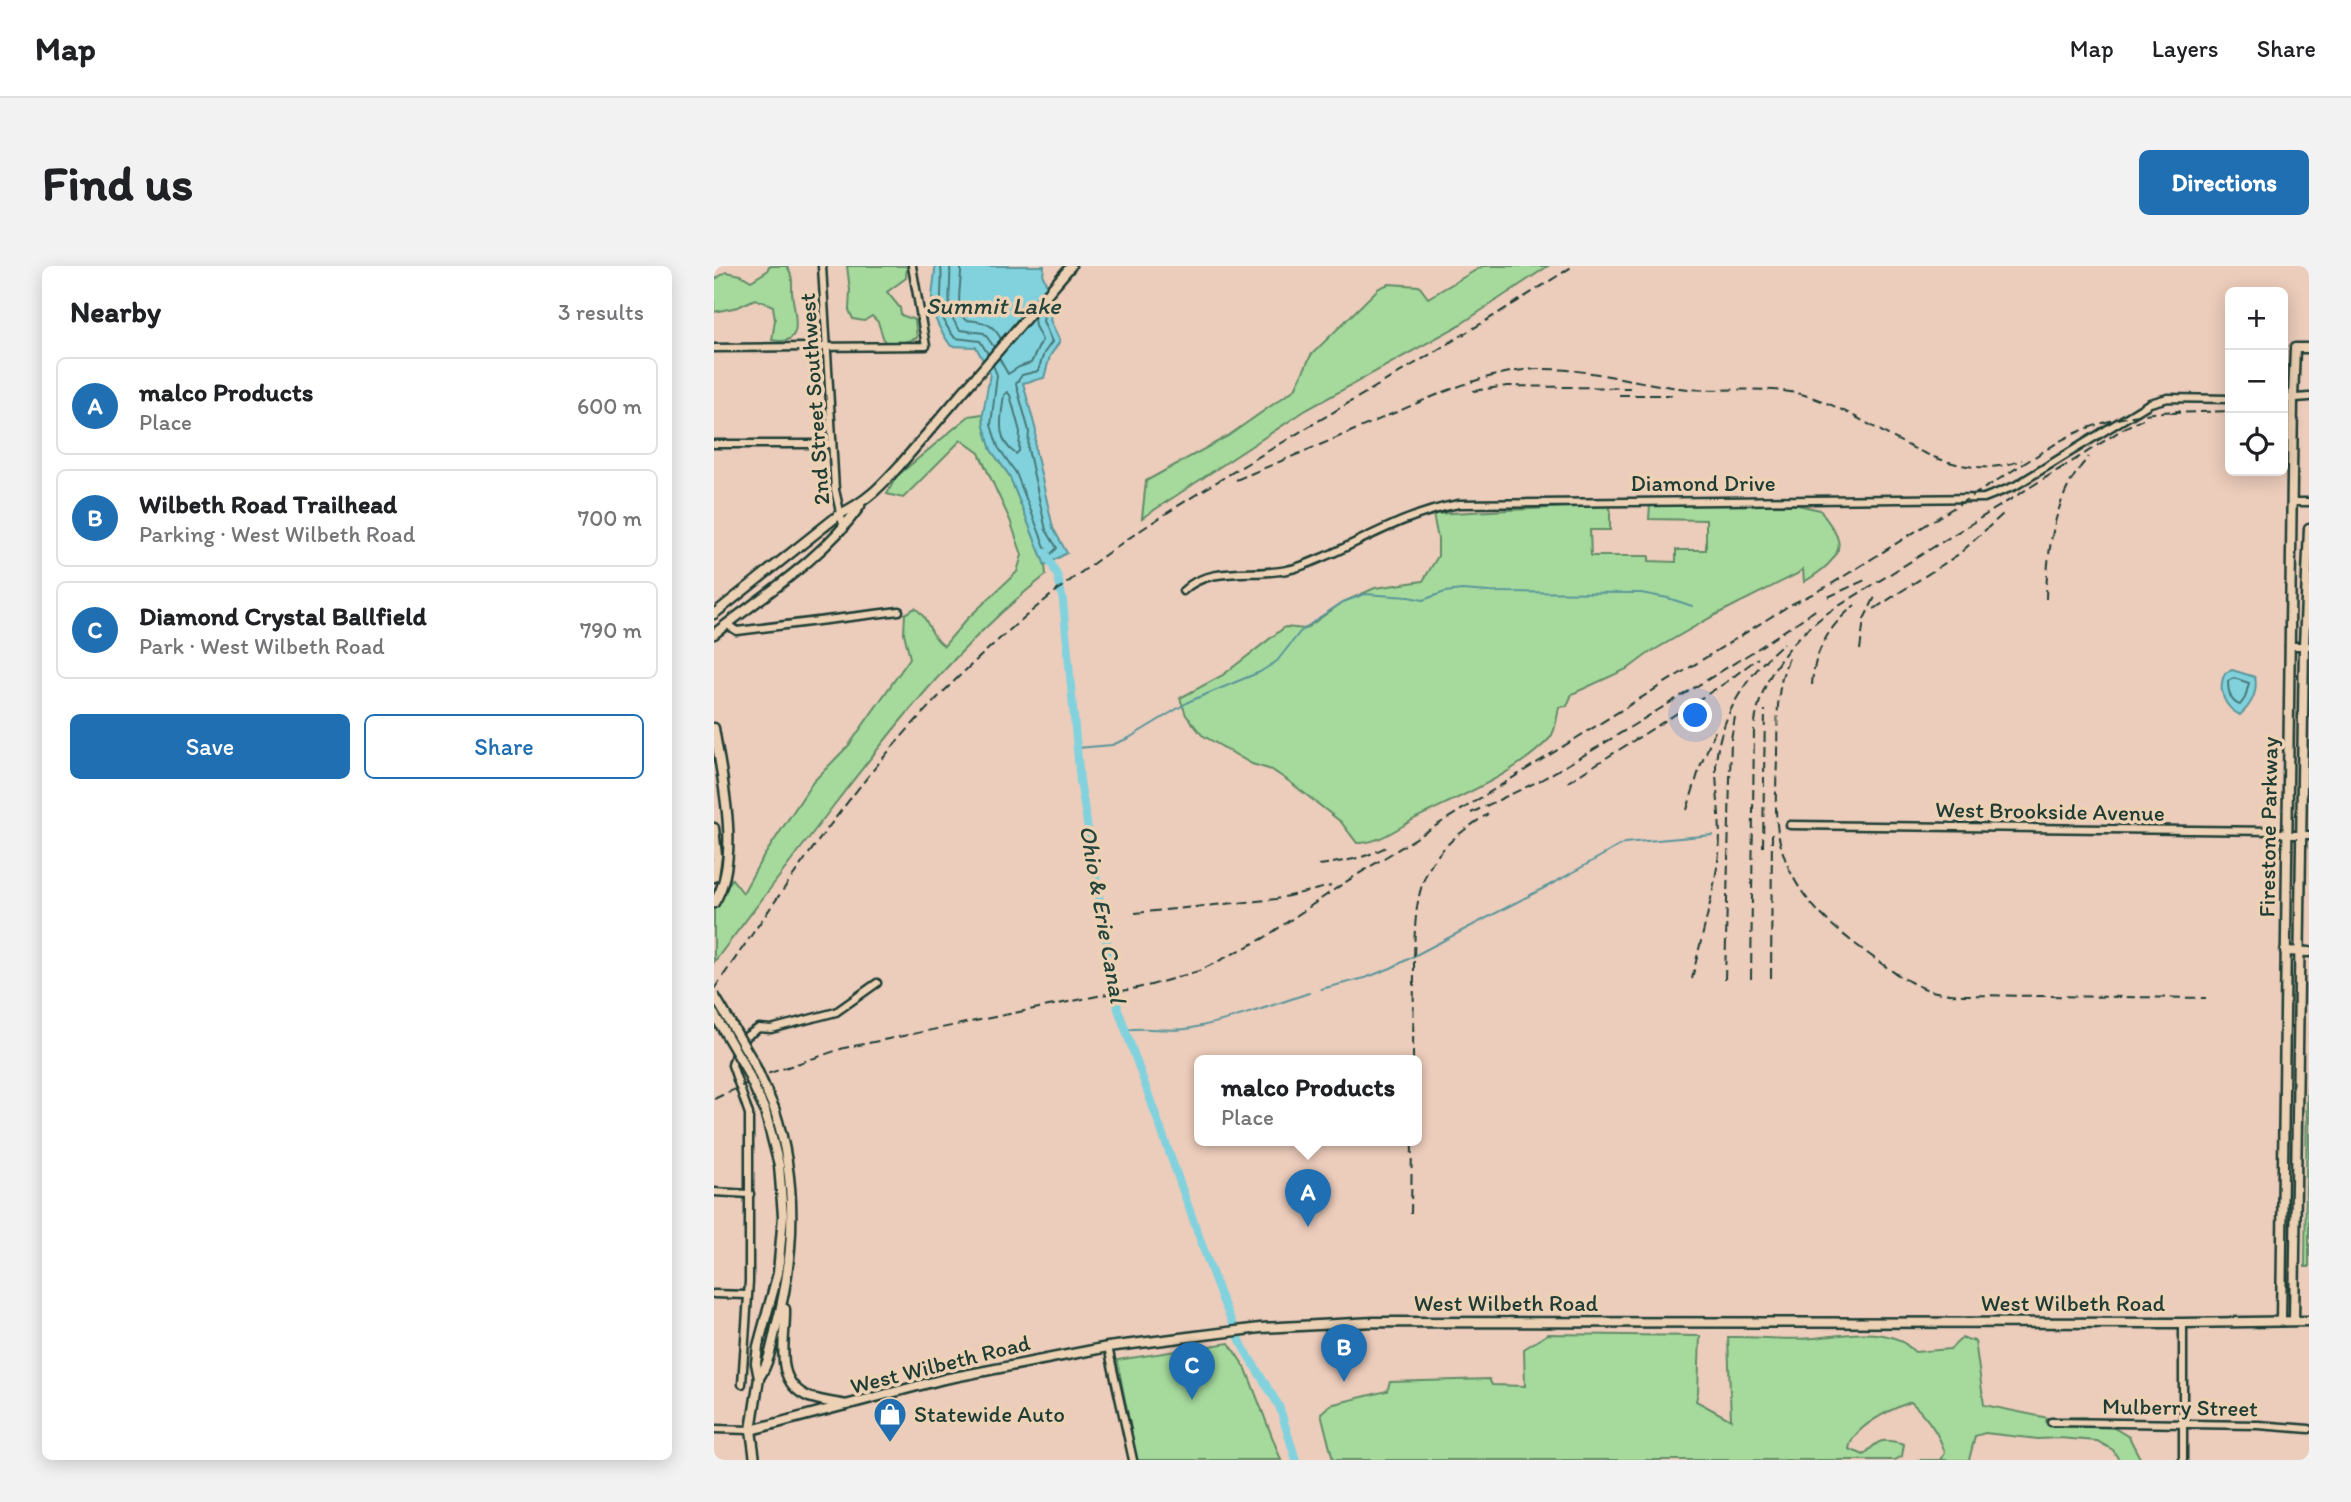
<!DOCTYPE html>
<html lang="en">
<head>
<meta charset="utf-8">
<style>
  body { margin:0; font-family:Itim,sans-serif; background:#f2f2f2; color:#202124 }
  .controls { position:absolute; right:21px; top:21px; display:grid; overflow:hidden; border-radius:10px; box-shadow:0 4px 18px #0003 }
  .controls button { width:63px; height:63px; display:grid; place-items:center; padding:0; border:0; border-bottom:2px solid #e0e0e0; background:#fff; color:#202124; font:35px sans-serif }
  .you { position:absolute; left:982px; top:450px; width:24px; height:24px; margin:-18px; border:5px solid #fff; border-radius:50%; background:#1a73e8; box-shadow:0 0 0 10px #1a73e833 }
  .badge { display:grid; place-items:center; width:46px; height:46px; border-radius:50%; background:#1f6fb2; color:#fff; font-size:23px; font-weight:700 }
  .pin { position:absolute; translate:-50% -58px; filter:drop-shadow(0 2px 4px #0008) }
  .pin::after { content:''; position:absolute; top:37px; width:24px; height:21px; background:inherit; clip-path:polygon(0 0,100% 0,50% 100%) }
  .popup { position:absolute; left:480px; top:789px; width:228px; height:91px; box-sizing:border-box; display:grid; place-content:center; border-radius:10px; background:#fff; filter:drop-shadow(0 2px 5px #0005); font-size:23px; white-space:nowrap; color:#757577 }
  .popup b { font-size:26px; color:#202124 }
  .popup::after { content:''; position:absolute; left:50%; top:100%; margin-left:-14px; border:14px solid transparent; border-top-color:#fff }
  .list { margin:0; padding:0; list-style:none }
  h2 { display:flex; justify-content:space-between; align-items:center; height:91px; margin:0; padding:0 28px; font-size:30px }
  h2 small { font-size:23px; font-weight:400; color:#757577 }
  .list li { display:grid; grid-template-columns:46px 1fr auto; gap:21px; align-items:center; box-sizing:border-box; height:98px; margin:0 14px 14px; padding:0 14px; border:2px solid #e0e0e0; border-radius:10px }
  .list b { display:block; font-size:26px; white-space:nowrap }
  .list p { margin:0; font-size:23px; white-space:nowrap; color:#757577 }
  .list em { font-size:23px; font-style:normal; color:#757577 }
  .actions { display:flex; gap:14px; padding:21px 28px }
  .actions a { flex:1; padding:16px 0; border:2px solid #1f6fb2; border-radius:10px; text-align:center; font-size:24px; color:#1f6fb2 }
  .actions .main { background:#1f6fb2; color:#fff }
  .icon { flex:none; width:38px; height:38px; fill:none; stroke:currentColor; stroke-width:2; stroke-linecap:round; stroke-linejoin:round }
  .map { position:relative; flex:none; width:1595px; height:1194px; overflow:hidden; border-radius:10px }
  header { display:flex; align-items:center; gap:42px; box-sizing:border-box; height:98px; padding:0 35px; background:#fff; border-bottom:2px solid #e0e0e0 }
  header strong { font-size:33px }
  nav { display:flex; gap:38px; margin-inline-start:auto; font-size:24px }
  .intro { display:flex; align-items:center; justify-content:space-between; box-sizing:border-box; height:168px; padding:0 42px }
  h1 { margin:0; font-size:49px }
  .button { padding:18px 32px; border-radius:10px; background:#1f6fb2; color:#fff; font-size:24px; font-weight:700 }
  main { display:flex; gap:42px; padding:0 42px }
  aside { flex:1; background:#fff; border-radius:10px; box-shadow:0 4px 18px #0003 }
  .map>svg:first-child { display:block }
  .green { fill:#a6da9c; stroke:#628c68; stroke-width:2 }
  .water { fill:#82d2de; stroke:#5a969a; stroke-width:2 }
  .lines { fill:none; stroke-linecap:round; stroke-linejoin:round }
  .shore { stroke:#477978; stroke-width:2 }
  .stream { stroke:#5a969a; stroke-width:2 }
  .canal { stroke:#82d2de; stroke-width:8 }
  .street-casing { stroke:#1f3d34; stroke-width:11 }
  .secondary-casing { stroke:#1f3d34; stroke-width:13 }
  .street { stroke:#edd1b4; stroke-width:6 }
  .secondary { stroke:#edd1b4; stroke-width:8 }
  .rail { stroke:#1f3d34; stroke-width:2; stroke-dasharray:10 5; stroke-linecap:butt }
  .secondary-bridge-casing { stroke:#1f3d34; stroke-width:13; stroke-linecap:butt }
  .secondary-bridge { stroke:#edd1b4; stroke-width:8 }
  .labels { text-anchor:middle; stroke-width:7; stroke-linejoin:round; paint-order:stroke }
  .street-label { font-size:23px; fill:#1f3d34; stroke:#edd1b4 }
  .poi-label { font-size:23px; fill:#1f3d34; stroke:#edd1b4; text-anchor:start }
  .water-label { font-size:24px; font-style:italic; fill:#24443c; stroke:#edd1b4 }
</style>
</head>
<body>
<header>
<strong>Map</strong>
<nav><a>Map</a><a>Layers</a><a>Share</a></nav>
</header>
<div class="intro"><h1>Find us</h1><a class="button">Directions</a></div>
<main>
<aside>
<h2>Nearby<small>3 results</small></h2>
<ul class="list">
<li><span class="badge">A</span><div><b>malco Products</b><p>Place</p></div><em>600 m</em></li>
<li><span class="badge">B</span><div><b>Wilbeth Road Trailhead</b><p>Parking · West Wilbeth Road</p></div><em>700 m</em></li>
<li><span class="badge">C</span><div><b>Diamond Crystal Ballfield</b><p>Park · West Wilbeth Road</p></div><em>790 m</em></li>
</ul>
<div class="actions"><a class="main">Save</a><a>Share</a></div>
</aside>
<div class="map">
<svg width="1595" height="1194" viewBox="0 0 1595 1194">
  <rect width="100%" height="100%" fill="#ecccbb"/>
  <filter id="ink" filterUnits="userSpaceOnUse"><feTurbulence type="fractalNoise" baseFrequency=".0143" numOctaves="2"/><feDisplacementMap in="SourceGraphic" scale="14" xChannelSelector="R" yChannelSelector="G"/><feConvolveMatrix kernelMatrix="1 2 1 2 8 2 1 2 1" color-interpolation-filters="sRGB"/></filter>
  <g filter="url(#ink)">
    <!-- green -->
    <g class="green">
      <path d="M55 0H73C79 10 78 15 78 26 79 44 94 82 58 74L61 54 59 40 41 33 24 41 0 46V14L12 6 27 9 37 15 53 5Z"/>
      <path d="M133 0H193L192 12 173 26 186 42 187 49 201 54 203 72 187 77H171L164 56 158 50 150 55 139 53 135 44 136 24Z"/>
      <path d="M769 0H834L744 60 592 144 428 252 432 215 514 170 581 123 597 89 665 22 675 18 705 20 714 32Z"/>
      <path d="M269 148 270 160 277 184 295 209 331 299 332 309C248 374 184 456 120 539 80 591 40 644 0 696V642L18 613 29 627 46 596 99 516 135 479 196 392 190 367 191 348 201 342C217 354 213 367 230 380L252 354 303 306 308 289 296 254 265 187 247 174 189 232 173 228 182 211 255 150Z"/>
      <path d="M896 239V264H876L877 290H935V295L962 296V284H992V254L935 253 936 239H1084L1106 244C1111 252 1122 264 1124 274 1129 292 1103 308 1090 316L1089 303 1083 308 1001 349 935 387 915 402 858 428 853 440 845 441C843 450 842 465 836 472 802 508 746 530 702 552 684 562 664 578 643 577L627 556 576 516 558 504 538 498 488 469 472 449 466 432 509 409 571 361 591 363 629 336 661 322 709 315 724 290V273L719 248Z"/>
      <path d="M1595 811V1001H1591L1593 823Z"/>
      <path d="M834 1068 986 1070 984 1126 982 1135 1017 1154 1014 1071C1042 1070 1074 1075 1101 1072 1126 1069 1159 1063 1183 1073 1189 1075 1195 1081 1201 1086L1236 1083 1248 1072 1261 1075 1270 1139 1334 1152 1371 1151 1400 1162 1415 1171 1427 1194H1405L1399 1184 1383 1175 1345 1172 1324 1173 1271 1167 1261 1170 1255 1194H1203H1227L1231 1187C1225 1167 1212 1150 1197 1136 1177 1143 1138 1161 1135 1183L1150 1189C1165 1173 1168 1172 1190 1178L1188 1190 1181 1194H619L607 1147 616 1139 673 1125 676 1116 775 1113 778 1119 811 1120 810 1083Z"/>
      <path d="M515 1077 532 1103 567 1194H423L403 1094Z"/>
    </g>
    <!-- water -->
    <g class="water">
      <path d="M221 0H330L329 10 340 36 336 54 346 75 336 90 330 112 309 117 322 165 321 182 339 262 353 287 331 299 295 209 277 184 270 160 269 148 276 108 262 81 237 80C224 62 215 45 219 22 220 14 221 8 221 0Z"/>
      <path d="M1518 404 1541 411C1544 426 1537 439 1526 449 1510 441 1503 424 1511 407Z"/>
    </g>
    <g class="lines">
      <!-- shore -->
      <g class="shore">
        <path d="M227 0C230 30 219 46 241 72L266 75 274 88"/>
        <path d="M236 0C238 23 229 44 246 64L270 67 280 81"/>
        <path d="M247 0C248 17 240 40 251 54 268 55 279 57 287 73"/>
        <path d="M285 92 294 108 305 101 317 97 328 74 321 60 320 52"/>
        <path d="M279 99 283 109 277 159 284 181 302 207 333 286 337 288 343 282 332 264 314 183 315 165 302 118 308 109 324 105 330 87 338 76 329 55 332 37"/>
        <path d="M293 126 296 129 306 166 305 185 302 188C281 174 287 151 290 129Z"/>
        <path d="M1520 412 1535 417 1531 432 1526 439C1516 436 1514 425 1514 415Z"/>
      </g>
      <!-- stream -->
      <g class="stream">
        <path d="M363 482 398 479 415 472 476 435 546 406 563 395 586 366 606 351 629 336 651 328 695 331 709 334 731 326 748 324 775 326 927 327 954 332 978 340"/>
        <path d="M607 723 651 712 677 702 847 613 910 577 999 569"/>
        <path d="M412 764C434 760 456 767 478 762 517 754 557 740 595 727"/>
      </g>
      <!-- canal -->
      <path class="canal" d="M332 287 344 311 349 335 366 515 404 743 506 1029 530 1083 565 1140 582 1194"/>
      <defs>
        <g id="street">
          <path d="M108 0 121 224 130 263"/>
          <path d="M0 82 212 80 198 0"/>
          <path d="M1569 133 1595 131"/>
          <path d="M0 178H118"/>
          <path d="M1579 236H1595"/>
          <path d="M469 325C494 299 541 311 573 304 589 301 604 293 619 287 660 268 699 246 745 238L1270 232 1301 220 1436 137 1454 132 1516 133"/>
          <path d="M12 358 23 365 185 345"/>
          <path d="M1575 380H1595"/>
          <path d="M1076 559 1561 565 1573 569H1595"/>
          <path d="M0 926 36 928"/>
          <path d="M0 1028 33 1029"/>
          <path d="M1469 1057V1194"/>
          <path d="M394 1081 419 1194"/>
          <path d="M28 1118 35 1015V848L18 799 22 784 31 771 45 762 57 763 122 746 163 717"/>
          <path d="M1337 1156 1544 1159 1595 1163"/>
          <path d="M0 1163 37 1164"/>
        </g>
        <g id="secondary">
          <path d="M0 348 126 248C153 235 166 221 186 199L357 0"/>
          <path d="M0 368C50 329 109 292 146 240"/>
          <path d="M0 462C8 512 28 593 0 637"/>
          <path d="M0 562 3 590 0 611"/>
          <path d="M1571 685 1595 686"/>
          <path d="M71 1043C72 1074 58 1115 95 1131 107 1135 121 1137 133 1139"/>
          <path d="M1580 1054 1590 380 1595 262"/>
          <path d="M1567 1055 1579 132 1581 82H1595"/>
          <path d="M45 1112C55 1097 58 1079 62 1061 82 987 84 915 60 842"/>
          <path d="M37 1164 230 1113 394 1081 546 1062 660 1056 1469 1057 1595 1055"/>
          <path d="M41 1194 37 1164 45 1112 42 1097 44 1080 64 1007 69 950 65 899 51 845"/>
        </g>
      </defs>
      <!-- street casing -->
      <use href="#street" class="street-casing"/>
      <!-- secondary casing -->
      <use href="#secondary" class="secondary-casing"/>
      <!-- street -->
      <use href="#street" class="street"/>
      <!-- secondary -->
      <use href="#secondary" class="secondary"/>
      <!-- rail -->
      <g class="rail">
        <path d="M759 125 793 120 916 122"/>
        <path d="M905 129H958"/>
        <path d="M1456 147 1516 145"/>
        <path d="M1345 204 1412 161 1429 153"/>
        <path d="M522 214C572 193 623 172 673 150 721 130 771 105 824 103 871 102 918 116 965 122 1006 127 1047 119 1087 128 1160 147 1227 225 1308 194"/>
        <path d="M1114 331 1151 314"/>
        <path d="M1332 333C1333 285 1340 227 1375 191"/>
        <path d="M1160 343 1245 288 1289 248"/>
        <path d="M1146 384 1150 353 1161 331"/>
        <path d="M1075 392C1061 422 1064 453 1063 486 1063 515 1059 548 1066 576 1079 629 1112 656 1153 687 1170 699 1187 713 1207 721 1220 727 1235 728 1249 729L1492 732"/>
        <path d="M1098 419C1100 385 1115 360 1141 339"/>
        <path d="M854 516 1011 417 1044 392"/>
        <path d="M973 544 986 501 1001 465"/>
        <path d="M757 547 825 515 884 481 1040 385 1103 343"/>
        <path d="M1049 581 1051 444"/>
        <path d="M604 599C629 596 652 592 674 580"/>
        <path d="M421 647 562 633 617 620"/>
        <path d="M1057 712 1058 568"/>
        <path d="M978 713C987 672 1000 629 1005 587 1008 559 1002 529 1002 501 1003 454 1034 406 1070 377"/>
        <path d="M1037 713 1040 463C1046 412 1074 376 1115 346L1352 199"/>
        <path d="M1011 714 1017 473 1021 451"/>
        <path d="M0 723C79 610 154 495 255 401 291 367 329 334 369 305 433 257 502 216 571 175 667 117 765 61 859 0"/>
        <path d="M699 795C699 762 700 730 700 697 701 620 705 591 774 548"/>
        <path d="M0 833 53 808 130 782 437 719 485 705 550 672 630 617 1076 339 1116 319 1346 175C1384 154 1423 147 1466 145"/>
        <path d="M697 948 698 875"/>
      </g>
      <defs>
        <g id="secondary-bridge">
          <path d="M0 729 40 797 60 842"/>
          <path d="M0 748 31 801 51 845"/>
        </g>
      </defs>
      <!-- secondary-bridge casing -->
      <use href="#secondary-bridge" class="secondary-bridge-casing"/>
      <!-- secondary-bridge -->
      <use href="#secondary-bridge" class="secondary-bridge"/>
    </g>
  </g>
  <!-- icons -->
  <defs>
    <symbol id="shop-pin" viewBox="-11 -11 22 30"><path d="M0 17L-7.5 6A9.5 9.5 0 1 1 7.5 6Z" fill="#1f6fb2" stroke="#edd1b4"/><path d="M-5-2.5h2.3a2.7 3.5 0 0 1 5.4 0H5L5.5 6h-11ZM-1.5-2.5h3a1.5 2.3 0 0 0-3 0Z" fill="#fff"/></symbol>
  </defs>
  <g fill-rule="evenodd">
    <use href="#shop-pin" x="157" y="1129" width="38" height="52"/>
  </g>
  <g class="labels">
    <!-- street labels -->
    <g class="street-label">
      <text transform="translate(100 133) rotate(-94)" y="8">2nd Street Southwest</text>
      <text x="989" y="225">Diamond Drive</text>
      <text transform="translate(1336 545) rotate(1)" y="8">West Brookside Avenue</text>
      <text transform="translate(1554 561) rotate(-89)" y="8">Firestone Parkway</text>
      <text x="792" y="1045">West Wilbeth Road</text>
      <text x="1359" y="1045">West Wilbeth Road</text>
      <text transform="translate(226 1098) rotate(-14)" y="8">West Wilbeth Road</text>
      <text transform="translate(1466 1141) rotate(1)" y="8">Mulberry Street</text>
    </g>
    <!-- poi labels -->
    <g class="poi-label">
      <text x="200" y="1156">Statewide Auto</text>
    </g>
    <!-- water labels -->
    <g class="water-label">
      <text x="279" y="48">Summit Lake</text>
      <text transform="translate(389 648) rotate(80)" y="8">Ohio &amp; Erie Canal</text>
    </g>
  </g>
</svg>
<div class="controls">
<button>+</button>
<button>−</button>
<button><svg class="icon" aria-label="locate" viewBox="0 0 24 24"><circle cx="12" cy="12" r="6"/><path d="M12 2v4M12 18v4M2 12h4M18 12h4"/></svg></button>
</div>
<div class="you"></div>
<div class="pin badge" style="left:594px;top:961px">A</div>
<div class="popup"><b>malco Products</b>Place</div>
<div class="pin badge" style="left:630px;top:1116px">B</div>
<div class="pin badge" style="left:478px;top:1134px">C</div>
</div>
</main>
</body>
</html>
